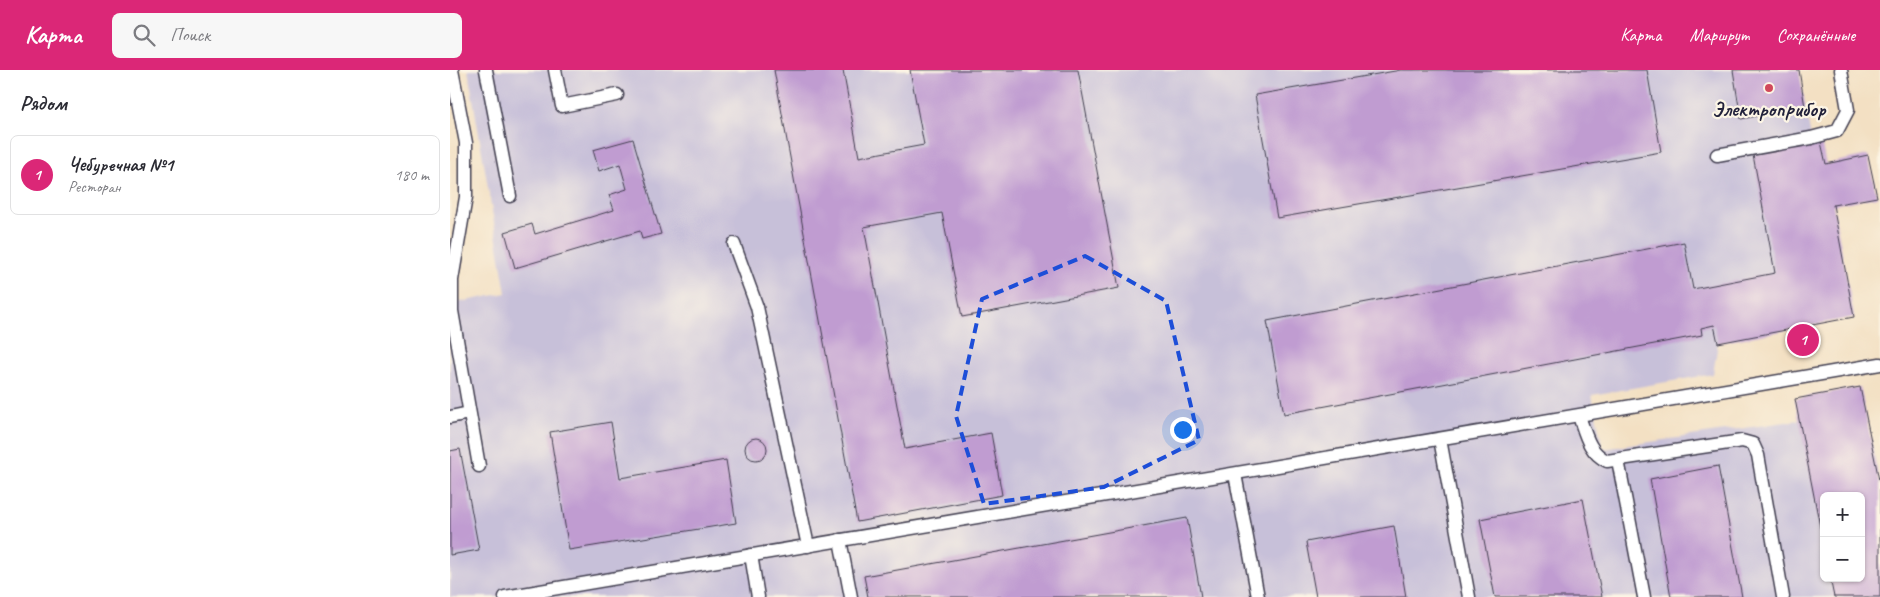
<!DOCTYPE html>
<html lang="ru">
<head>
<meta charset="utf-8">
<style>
  body { margin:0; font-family:Caveat,sans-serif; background:#f7f7f7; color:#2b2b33 }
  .controls { position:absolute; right:15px; bottom:15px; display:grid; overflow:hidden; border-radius:8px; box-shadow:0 1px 4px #0004 }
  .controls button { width:45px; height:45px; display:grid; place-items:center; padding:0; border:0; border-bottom:1px solid #e1e1e2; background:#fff; color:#2b2b33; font:25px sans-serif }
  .you { position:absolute; left:732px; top:359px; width:18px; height:18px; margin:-12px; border:4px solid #fff; border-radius:50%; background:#1a73e8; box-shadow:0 0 0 8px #1a73e833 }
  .badge { display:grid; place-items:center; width:32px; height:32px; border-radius:50%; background:#db2777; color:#fff; font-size:16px; font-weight:700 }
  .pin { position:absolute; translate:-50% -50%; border:2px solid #fff; box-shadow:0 1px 5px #0006 }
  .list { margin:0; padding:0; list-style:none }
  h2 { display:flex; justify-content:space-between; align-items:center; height:65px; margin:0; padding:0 20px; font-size:21px }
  h2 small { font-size:16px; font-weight:400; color:#7c7c81 }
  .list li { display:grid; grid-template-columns:32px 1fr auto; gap:15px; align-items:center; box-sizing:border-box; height:80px; margin:0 10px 10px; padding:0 10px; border:1px solid #e1e1e2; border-radius:8px }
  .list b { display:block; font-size:19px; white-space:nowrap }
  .list p { margin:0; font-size:16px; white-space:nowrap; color:#7c7c81 }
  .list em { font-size:16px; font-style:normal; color:#7c7c81 }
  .icon { flex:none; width:28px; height:28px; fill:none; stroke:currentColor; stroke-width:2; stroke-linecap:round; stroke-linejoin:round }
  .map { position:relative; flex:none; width:1430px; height:527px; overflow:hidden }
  header { display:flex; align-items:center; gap:30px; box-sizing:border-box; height:70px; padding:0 25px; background:#db2777; color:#fff }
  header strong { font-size:24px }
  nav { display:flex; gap:28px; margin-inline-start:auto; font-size:18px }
  .search { width:350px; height:45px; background:#f7f7f7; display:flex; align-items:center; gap:12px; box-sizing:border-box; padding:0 18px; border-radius:8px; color:#7c7c81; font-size:19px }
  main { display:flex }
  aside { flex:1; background:#fff }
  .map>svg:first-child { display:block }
  .industrial { fill:#c7c0d9; fill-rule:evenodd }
  .building { fill:#c09cd1 }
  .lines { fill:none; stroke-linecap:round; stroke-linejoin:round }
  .service-casing { stroke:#413e4f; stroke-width:15 }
  .service { stroke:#fff; stroke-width:12 }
  .marked { fill:none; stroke:#1d4ed8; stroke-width:4; stroke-dasharray:10 6; stroke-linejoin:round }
  .poi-dot { fill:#d1495b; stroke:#fcf5e5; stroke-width:2 }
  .labels { text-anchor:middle; stroke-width:4.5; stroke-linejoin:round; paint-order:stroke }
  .poi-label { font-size:21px; font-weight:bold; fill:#22223b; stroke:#fcf5e5 }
</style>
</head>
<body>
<header>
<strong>Карта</strong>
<div class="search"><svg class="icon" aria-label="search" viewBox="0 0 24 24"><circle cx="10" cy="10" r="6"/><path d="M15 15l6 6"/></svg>Поиск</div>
<nav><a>Карта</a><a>Маршрут</a><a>Сохранённые</a></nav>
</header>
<main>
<aside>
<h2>Рядом<small></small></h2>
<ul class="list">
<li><span class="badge">1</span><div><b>Чебуречная №1</b><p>Ресторан</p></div><em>180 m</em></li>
</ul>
</aside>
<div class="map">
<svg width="1430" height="527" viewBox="0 0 1430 527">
  <rect width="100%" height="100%" fill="#fcf5e5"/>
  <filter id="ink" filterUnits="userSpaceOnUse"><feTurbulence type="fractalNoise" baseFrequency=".02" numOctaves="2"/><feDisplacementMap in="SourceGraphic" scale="10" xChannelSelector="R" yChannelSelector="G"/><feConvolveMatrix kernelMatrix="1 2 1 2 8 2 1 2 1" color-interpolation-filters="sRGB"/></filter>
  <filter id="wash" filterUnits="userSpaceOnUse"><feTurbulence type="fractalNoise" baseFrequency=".0096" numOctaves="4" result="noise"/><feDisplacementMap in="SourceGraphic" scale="20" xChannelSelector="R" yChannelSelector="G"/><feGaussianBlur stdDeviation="1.12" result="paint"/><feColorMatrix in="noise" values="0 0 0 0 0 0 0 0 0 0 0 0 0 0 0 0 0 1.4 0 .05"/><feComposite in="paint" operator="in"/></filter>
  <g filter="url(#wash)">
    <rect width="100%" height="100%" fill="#f3e0c3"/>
    <!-- industrial -->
    <path class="industrial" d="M18 0H1349L1361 68 1371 72 1404 247 1268 273 1263 304 1142 325 1153 379 1349 350 1410 317 1430 415V527H0V234L56 223ZM1374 426H1411V508H1374Z"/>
    <g id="blocks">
      <!-- building -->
      <g class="building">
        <path d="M324 0H393L409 87 474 75 460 0H628L669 218 512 247 492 143 414 157 455 379 541 363 552 425 407 452Z"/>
        <path d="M951 0H1197L1211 82 827 148 805 25Z"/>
        <path d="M1283 0H1349L1355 37 1291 49Z"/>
        <path d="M183 69 211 164 192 169 190 161 65 198 55 162 82 154 85 164 164 140 159 125 177 119 170 94 149 101 143 80Z"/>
        <path d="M1371 72 1376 94 1418 85 1427 127 1383 135 1404 247 1268 273 1264 255 1251 258 1252 265 834 344 817 251 1234 172 1243 219 1325 203 1303 85Z"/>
        <path d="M1410 317 1430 415V527H1384L1380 508H1411V426H1374L1373 472 1345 329Z"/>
        <path d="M161 352 170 408 276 390 286 453 119 480 100 362Z"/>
        <circle cx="306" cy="379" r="11"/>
        <path d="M10 379 29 480 0 485V381Z"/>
        <path d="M1268 396 1292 527H1221L1200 409Z"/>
        <path d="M1133 429 1152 527H1045L1030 449Z"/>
        <path d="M737 448 751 527H418L414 506Z"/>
        <path d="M944 456 956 527H866L856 472Z"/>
      </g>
    </g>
  </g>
  <g filter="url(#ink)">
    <use href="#blocks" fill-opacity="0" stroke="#413e4f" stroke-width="1"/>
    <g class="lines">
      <defs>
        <g id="service">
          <path d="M2 0 16 73V127L2 210V241L29 396"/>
          <path d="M36 0 60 126"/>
          <path d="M105 0 112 36 167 25"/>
          <path d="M1267 85 1361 68 1387 61 1398 40 1391 0"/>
          <path d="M284 174 307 237 358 476"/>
          <path d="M1129 346C1135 363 1139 383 1157 391L1292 371 1303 374 1308 385 1333 527"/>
          <path d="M0 347 19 343"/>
          <path d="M990 369 1019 527"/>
          <path d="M1168 390 1194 527"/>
          <path d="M785 404 808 527"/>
          <path d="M390 470 401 527"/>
          <path d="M301 485 308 527"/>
          <path d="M55 527 1430 294"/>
        </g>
      </defs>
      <!-- service casing -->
      <use href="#service" class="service-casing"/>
      <!-- service -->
      <use href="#service" class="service"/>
    </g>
  </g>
  <!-- marked area -->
  <path class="marked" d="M635 186 716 231 749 370 654 417 534 434 506 346 532 229Z"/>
  <!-- markers -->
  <circle class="poi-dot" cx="1319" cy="18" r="5"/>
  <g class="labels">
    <!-- poi labels -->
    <g class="poi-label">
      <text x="1319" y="46">Электроприбор</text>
    </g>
  </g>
</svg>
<div class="controls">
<button>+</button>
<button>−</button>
</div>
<div class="you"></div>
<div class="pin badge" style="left:1353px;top:270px">1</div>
</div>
</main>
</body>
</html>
